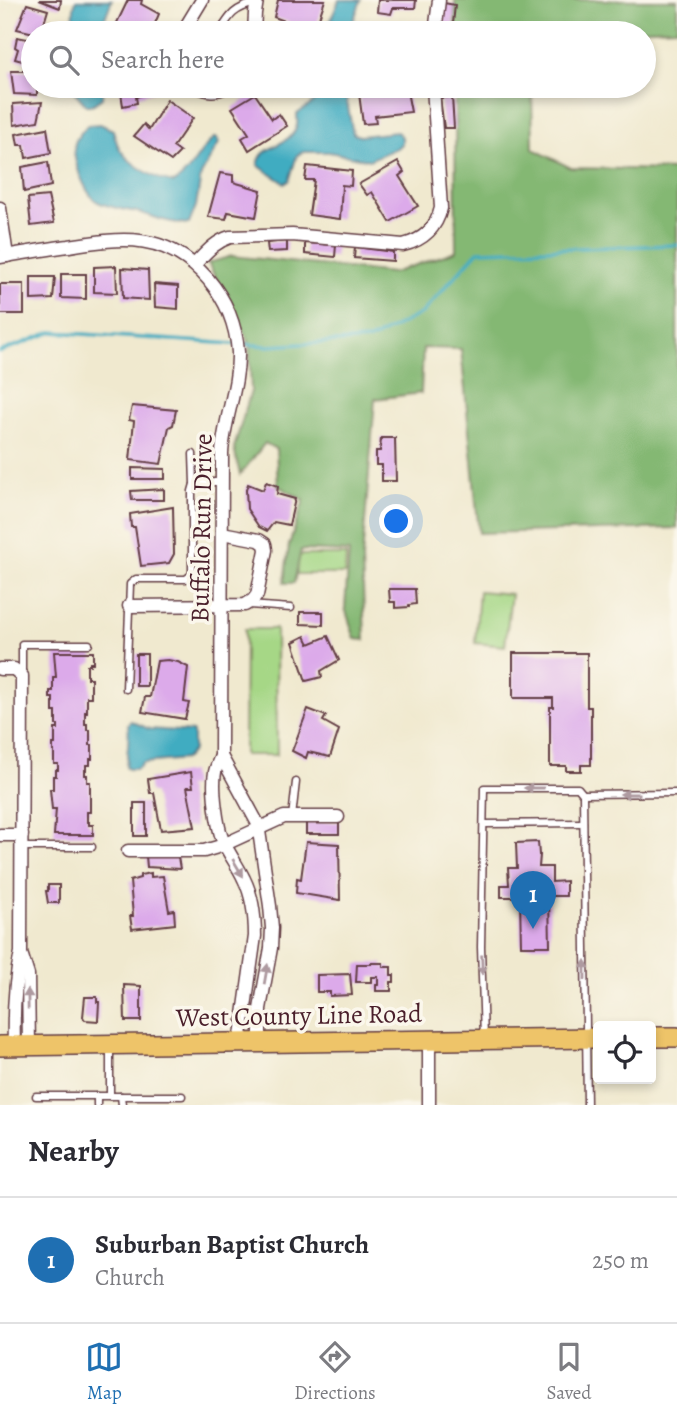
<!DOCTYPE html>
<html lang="en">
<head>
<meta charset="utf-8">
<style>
  body { margin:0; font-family:Alegreya,serif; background:#f7f7f7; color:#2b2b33 }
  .controls { position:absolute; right:21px; bottom:21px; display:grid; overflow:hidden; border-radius:7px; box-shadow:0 4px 10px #0003 }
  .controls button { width:63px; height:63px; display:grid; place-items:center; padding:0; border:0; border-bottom:2px solid #e1e1e2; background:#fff; color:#2b2b33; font:35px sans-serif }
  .you { position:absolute; left:397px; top:522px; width:24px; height:24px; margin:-18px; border:5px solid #fff; border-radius:50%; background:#1a73e8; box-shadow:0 0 0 10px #1a73e833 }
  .badge { display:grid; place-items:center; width:46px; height:46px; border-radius:50%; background:#1f6fb2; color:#fff; font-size:23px; font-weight:700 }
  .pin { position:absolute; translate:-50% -58px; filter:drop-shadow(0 2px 4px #0008) }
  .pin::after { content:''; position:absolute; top:37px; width:24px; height:21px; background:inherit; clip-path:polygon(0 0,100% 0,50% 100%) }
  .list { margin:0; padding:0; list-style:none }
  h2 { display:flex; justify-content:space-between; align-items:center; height:91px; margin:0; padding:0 28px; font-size:30px }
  h2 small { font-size:23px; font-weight:400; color:#7c7c81 }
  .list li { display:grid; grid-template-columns:46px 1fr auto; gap:21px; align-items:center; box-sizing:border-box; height:126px; padding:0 28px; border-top:2px solid #e1e1e2 }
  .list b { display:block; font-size:26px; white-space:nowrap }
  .list p { margin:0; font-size:23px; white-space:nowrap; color:#7c7c81 }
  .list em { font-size:23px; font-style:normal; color:#7c7c81 }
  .icon { flex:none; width:38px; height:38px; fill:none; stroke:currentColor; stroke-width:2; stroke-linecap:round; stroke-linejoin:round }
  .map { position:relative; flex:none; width:677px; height:1105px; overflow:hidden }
  .search { position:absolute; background:#fff; box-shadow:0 4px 10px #0003; left:21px; right:21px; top:21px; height:77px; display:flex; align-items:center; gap:18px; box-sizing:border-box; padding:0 24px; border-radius:38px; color:#7c7c81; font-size:26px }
  .sheet { height:217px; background:#fff }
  nav { display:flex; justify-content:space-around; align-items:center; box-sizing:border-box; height:98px; border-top:2px solid #e1e1e2; background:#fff; font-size:19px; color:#7c7c81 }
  nav a { display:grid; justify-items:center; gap:4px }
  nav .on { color:#1f6fb2 }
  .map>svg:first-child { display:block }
  .green { fill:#a6d786; stroke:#787b58; stroke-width:2 }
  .forest { fill:#84b873; stroke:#676c4f; stroke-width:2 }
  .water { fill:#41acc1; stroke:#466676; stroke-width:2 }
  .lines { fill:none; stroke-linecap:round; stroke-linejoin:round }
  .stream { stroke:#41acc1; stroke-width:3.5 }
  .building { fill:#dcaaea }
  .service-casing { stroke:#633d44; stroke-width:9 }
  .minor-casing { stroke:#633d44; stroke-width:15 }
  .primary-casing { stroke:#633d44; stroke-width:22 }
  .service { stroke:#fff; stroke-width:6 }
  .minor { stroke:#fff; stroke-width:12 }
  .primary { stroke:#eec469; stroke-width:19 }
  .oneway { fill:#ae9aa0 }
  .labels { text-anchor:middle; stroke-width:7; stroke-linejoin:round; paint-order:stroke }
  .street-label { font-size:26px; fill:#4a1f2b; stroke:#fbf7ec }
</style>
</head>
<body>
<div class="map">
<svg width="677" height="1105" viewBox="0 0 677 1105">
  <rect width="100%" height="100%" fill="#fbf7ec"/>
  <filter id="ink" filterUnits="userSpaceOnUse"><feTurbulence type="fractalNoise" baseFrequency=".0143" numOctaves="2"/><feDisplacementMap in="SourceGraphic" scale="14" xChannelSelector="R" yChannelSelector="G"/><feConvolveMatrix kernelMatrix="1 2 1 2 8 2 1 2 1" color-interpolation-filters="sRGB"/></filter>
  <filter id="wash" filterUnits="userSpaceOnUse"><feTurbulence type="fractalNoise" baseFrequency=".00686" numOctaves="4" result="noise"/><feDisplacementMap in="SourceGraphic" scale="28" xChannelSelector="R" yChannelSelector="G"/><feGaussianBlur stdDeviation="1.57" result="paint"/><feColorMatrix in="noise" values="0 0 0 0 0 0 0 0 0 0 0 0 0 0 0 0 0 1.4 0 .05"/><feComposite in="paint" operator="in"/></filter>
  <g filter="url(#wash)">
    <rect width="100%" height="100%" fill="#f0e9cf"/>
    <!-- green -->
    <g class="green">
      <path d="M296 555H346L345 574H295Z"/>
      <path d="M479 591 511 594 505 646 475 643Z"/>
      <path d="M245 629H276L277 755H244Z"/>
    </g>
    <!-- forest -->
    <g class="forest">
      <path d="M455 0H677V28L531 33H455Z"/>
      <path d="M455 86H532L533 149 571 168 677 170V528L479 533 461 349 423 348 421 393 375 399 362 559 365 640 355 639 345 608 349 552 301 550 294 583H284L289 545 304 500 278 486 276 449 265 443 240 475 234 448 251 391 249 342 208 263 232 256 393 273 456 251Z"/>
    </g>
    <!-- water -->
    <g class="water">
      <path d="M76 0H112L99 33H73L74 7Z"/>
      <path d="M339 0H361L349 33H329L328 27Z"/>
      <path d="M72 86H103L102 98 92 105H86L72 89Z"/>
      <path d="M321 86H344L353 134 360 136 397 132 402 137V143L397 148 369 160 329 152H303L297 155 289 181 285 183 266 171 258 165C259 161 260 157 263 154 272 145 294 141 297 125 298 121 297 118 297 114 311 103 316 106 321 86Z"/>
      <path d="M100 124 113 130C115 137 117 146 121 151 132 166 157 180 174 183 194 170 197 152 214 138H217L219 143 201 175 196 206 189 224C168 223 161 219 141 213 127 209 112 209 98 202 85 195 71 157 75 143 77 136 83 130 88 125Z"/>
      <path d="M131 721 149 729 193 732V750L185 759 143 763 137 769H128L126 767C127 755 130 735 128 724Z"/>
    </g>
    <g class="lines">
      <!-- stream -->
      <g class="stream">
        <path d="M241 344 268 346 370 340 422 313 478 251 677 245"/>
        <path d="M0 352 52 332 234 344"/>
      </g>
    </g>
    <g id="blocks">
      <!-- building -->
      <g class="building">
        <path d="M39 0H61L60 8Z"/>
        <path d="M128 0H142L141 4 159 14 151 33H133L128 31 127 33H117L113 31Z"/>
        <path d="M278 0H325L314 33H299L301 27 274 17Z"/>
        <path d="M378 0H416L415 8H393L391 14 377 12Z"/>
        <path d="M444 3 455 5 452 33H442Z"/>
        <path d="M27 4 48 10 41 33H34L17 29Z"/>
        <path d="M364 23 378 25V33H362Z"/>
        <path d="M17 37 33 40V64L15 59 18 49 15 47Z"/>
        <path d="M11 71H33V86H37V95L14 94Z"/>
        <path d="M120 86H156L157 90 136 97 137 103 123 106Z"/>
        <path d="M295 86H310L309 95 296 92Z"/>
        <path d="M358 86H406L411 112 375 116 376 123 363 124Z"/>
        <path d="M255 94 272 119 279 114 287 126 249 150 242 138 249 134 232 108Z"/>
        <path d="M452 97 454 128H444L440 98Z"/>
        <path d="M167 100 193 118 173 147 180 152 171 161 134 136 144 124 149 130Z"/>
        <path d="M42 102 38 121 14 125 13 104Z"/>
        <path d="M47 128 51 153 26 158 24 145H18L16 134Z"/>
        <path d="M48 162 51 186 24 192 22 167Z"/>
        <path d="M398 162 404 172 399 176 418 206 390 222 372 192 367 195 359 184Z"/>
        <path d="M307 166 352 171 351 186 342 185 340 219 309 215 314 180H305Z"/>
        <path d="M220 173 233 175V182L261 190 256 217 228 212 226 219 208 217Z"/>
        <path d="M48 196 54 223 31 226 28 198Z"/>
        <path d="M287 241V251L268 252 267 243Z"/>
        <path d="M305 243 336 245 335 257 305 254Z"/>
        <path d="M355 247 393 252V261L354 258Z"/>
        <path d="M116 266 117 293 94 292V267Z"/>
        <path d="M122 268 148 270 149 300 123 298Z"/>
        <path d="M61 274H86V299L61 298Z"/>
        <path d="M31 277H55L53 299 31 300Z"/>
        <rect x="0" y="284" width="24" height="30"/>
        <path d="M154 284 178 286V309L155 307Z"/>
        <path d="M132 406 176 410 173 425 169 427 161 464 130 460 134 421 129 420Z"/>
        <path d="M381 438H395L396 481H382V465H376V451H380Z"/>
        <path d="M132 468 165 469V479H132Z"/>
        <path d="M266 482 278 486 277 494 295 499 289 525 274 522 267 531 259 527 247 509 246 490 248 484 263 490Z"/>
        <path d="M164 489V500H132L131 491Z"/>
        <path d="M173 507 174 554 169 563 141 566 135 527H131L130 514Z"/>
        <path d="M389 589H415L416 604 409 605V607L395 608V602H390Z"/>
        <path d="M300 612H323V625L300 624Z"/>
        <path d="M305 636 309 644 328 636 339 660 321 671 322 677 306 681 293 642Z"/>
        <path d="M54 652H93V663H90V665H87V678H91V697H87V712H85V724H87V730H90V745H92V759H90V765H86V770H85V775H87V782H90V812H87V822H89V825H93V835H54L56 809H52L50 789H53V776H56V770H58V764H54V751H53V744H55V729H58V725H56V712H53V698H50V691H53V677H56Z"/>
        <path d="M513 653H587V707H591V765H581V771H566V766H550V707H553V698H513Z"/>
        <rect x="136" y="654" width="11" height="32"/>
        <path d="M168 660 178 662 188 667 184 702 189 703 185 719 142 712 145 697H150L157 661Z"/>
        <path d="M308 709 326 716 323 721 339 730 330 757 308 752 306 758 292 751Z"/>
        <path d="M191 772 193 787H187L195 827 161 830 154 793H150L148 779Z"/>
        <rect x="134" y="803" width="12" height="33"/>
        <path d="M339 822V834H306V823Z"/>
        <path d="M306 842 339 844 340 900 296 893 297 878 301 879Z"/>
        <path d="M538 842 539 855H540L539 867H552V882L566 881V896H549L550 946H521L520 897H501V885H509L508 868H517L516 843Z"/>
        <path d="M146 856 178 857 180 869 147 867Z"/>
        <path d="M151 873V877L163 876 169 911 174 910 175 924 132 929 130 916H133L130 881 140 878V875Z"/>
        <path d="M48 885H59V903H48L46 891H48Z"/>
        <path d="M371 963H383V967H391V975H394V982H391V991H376V985H378V977H371V982H356L357 964H371Z"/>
        <path d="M350 974 352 995 330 996V992H317V975Z"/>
        <path d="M124 985 141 986V1021H125Z"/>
        <path d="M85 997H97V1002H99L98 1021 85 1020 83 1017Z"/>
      </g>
    </g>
  </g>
  <g filter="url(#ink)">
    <use href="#blocks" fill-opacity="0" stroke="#633d44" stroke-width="2"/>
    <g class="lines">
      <defs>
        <g id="service">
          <path d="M219 33C230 15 234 8 256 3"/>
          <path d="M194 484 202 482H222"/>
          <path d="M249 605 291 608"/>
          <path d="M22 673V644H89"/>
          <path d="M126 689 130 584 136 579H186L192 574V491L194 484 193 454"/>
          <path d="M583 794 677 793"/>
          <path d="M292 817 296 782"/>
          <path d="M484 824 583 823"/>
          <path d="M22 847H92"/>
          <path d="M484 1038 481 947 484 788H578L583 794 587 1105"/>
          <path d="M36 1096H97"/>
          <path d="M110 1096V1046"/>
          <path d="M121 1096H182"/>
          <path d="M97 1105V1096H121L122 1105"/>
        </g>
        <g id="minor">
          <path d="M182 33 202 0"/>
          <path d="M254 33 255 13 257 0"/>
          <path d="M435 33 439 0"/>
          <path d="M196 86C207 91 216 93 227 86"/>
          <path d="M0 208 7 256"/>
          <path d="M0 257C23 253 46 249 69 246 124 237 167 232 208 279 225 299 236 324 238 352 239 386 224 419 222 453L221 756C219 761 216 767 215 772 212 788 217 826 223 841 229 854 238 866 244 879 253 897 255 916 255 936L240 1043"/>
          <path d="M194 265C205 254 214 242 230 237L292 235 403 245C423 240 436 229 441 208L433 86"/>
          <path d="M129 606 245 605 253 600 257 595 266 550 265 544 259 540 222 533"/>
          <path d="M0 669H14L22 676 21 952C14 984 13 1014 14 1046"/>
          <path d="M221 756 258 824 270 906 272 928 271 948 260 1009V1042"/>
          <path d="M0 835H22"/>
          <path d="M128 851H204L221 846 284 817H338"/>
          <path d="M22 956 28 975 29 1046"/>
          <path d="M429 1105V1040"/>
        </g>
        <g id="primary">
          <path d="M651 1037H677"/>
          <path d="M0 1046 598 1038"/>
        </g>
      </defs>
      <!-- service casing -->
      <use href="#service" class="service-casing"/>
      <!-- minor casing -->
      <use href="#minor" class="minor-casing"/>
      <!-- primary casing -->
      <use href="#primary" class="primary-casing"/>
      <!-- service -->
      <use href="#service" class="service"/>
      <!-- minor -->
      <use href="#minor" class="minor"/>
      <!-- primary -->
      <use href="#primary" class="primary"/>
    </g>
    <!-- one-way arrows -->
    <defs><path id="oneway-solid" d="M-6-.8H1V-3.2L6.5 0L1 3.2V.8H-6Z" transform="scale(1.75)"/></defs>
    <g class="oneway">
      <use href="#oneway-solid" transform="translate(534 788) rotate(-180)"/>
      <use href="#oneway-solid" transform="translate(630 794) rotate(180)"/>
      <use href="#oneway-solid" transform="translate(238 868) rotate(59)"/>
      <use href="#oneway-solid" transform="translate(482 965) rotate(88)"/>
      <use href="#oneway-solid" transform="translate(585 970) rotate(-90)"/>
      <use href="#oneway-solid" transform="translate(266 974) rotate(-80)"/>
      <use href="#oneway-solid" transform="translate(28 999) rotate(-91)"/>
    </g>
  </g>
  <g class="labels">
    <!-- street labels -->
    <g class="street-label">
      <text transform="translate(201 528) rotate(-89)" y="9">Buffalo Run Drive</text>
      <text transform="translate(299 1015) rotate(-1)" y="9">West County Line Road</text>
    </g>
  </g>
</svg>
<div class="controls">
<button><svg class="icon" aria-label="locate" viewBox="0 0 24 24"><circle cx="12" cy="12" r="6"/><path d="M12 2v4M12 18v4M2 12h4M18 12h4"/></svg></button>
</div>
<div class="you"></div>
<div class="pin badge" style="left:533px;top:929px">1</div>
<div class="search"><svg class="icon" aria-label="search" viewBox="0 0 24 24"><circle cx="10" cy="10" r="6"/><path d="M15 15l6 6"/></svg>Search here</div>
</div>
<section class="sheet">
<h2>Nearby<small></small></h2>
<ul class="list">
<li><span class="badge">1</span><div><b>Suburban Baptist Church</b><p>Church</p></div><em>250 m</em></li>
</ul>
</section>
<nav>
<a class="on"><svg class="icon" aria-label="map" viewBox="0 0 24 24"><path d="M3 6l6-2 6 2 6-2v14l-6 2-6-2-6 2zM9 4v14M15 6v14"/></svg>Map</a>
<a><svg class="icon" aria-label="directions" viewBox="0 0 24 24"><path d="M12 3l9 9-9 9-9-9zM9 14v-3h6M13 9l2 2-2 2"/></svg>Directions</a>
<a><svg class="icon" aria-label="saved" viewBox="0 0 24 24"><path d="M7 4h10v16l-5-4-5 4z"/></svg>Saved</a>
</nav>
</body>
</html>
